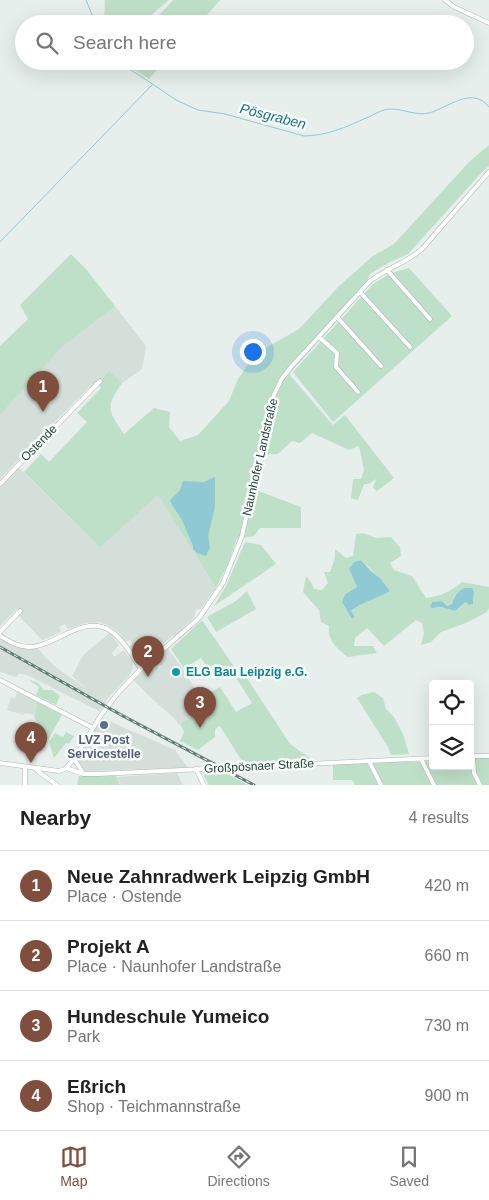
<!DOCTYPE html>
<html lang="en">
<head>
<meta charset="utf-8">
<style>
  body { margin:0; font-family:Helvetica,sans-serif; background:#f6f6f6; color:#222 }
  .controls { position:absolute; right:15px; bottom:15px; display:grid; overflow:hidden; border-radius:5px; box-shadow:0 5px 20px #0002 }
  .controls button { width:45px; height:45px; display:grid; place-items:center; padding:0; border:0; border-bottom:1px solid #e0e0e0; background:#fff; color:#222; font:25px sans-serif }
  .you { position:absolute; left:252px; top:351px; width:18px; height:18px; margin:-12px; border:4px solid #fff; border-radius:50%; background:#1a73e8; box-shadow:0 0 0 8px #1a73e833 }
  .badge { display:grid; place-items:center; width:32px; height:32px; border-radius:50%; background:#804e3d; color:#fff; font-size:16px; font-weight:700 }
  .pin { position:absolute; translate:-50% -41px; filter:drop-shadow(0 1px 2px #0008) }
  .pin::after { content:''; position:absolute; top:26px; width:18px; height:15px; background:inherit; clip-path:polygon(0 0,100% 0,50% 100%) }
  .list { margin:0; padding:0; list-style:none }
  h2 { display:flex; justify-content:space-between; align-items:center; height:65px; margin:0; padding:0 20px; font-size:21px }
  h2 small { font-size:16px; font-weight:400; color:#767676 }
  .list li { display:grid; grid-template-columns:32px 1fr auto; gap:15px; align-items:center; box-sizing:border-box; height:70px; padding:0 20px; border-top:1px solid #e0e0e0 }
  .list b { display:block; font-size:19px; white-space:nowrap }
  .list p { margin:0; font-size:16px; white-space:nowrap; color:#767676 }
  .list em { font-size:16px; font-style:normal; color:#767676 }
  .icon { flex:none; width:28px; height:28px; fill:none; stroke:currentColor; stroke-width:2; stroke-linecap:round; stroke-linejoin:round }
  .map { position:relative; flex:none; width:489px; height:785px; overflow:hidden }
  .search { position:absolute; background:#fff; box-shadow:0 5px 20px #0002; left:15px; right:15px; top:15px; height:55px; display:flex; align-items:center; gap:12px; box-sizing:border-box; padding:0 18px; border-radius:28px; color:#767676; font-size:19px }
  .sheet { height:345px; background:#fff }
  nav { display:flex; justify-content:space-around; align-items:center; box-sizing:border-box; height:70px; border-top:1px solid #e0e0e0; background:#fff; font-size:14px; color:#767676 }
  nav a { display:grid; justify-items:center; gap:2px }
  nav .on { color:#804e3d }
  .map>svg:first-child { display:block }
  .built { fill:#d4dfda }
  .green { fill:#bfe0c8; fill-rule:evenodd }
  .water { fill:#8ec9d4 }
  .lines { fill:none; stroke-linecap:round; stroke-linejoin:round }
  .stream { stroke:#8ec9d4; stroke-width:1 }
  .minor-casing { stroke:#a8b8b2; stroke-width:5 }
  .minor { stroke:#fff; stroke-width:4 }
  .rail-casing { stroke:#5f7d75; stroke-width:3 }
  .rail { stroke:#f7fbf9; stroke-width:1; stroke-dasharray:4; stroke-linecap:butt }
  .culture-dot { fill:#0f9aa8; stroke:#f7fbf9; stroke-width:2 }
  .service-dot { fill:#5c6f8a; stroke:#f7fbf9; stroke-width:2 }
  .labels { text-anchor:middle; stroke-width:5; stroke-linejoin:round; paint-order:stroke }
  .street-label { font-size:12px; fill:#24423a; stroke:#f7fbf9 }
  .culture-label { font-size:12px; font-weight:bold; fill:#0d838f; stroke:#f7fbf9; text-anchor:start }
  .service-label { font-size:12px; font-weight:bold; fill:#4e5e75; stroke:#f7fbf9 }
  .water-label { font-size:14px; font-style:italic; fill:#1c6f80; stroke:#f7fbf9 }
</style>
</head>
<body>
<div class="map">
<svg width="489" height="785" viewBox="0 0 489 785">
  <rect width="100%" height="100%" fill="#e6efeb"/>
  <!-- built -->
  <g class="built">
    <path d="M115 306 146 346 142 369 122 383 108 372 100 381 88 388 0 479V415L61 347Z"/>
    <path d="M17 466 100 548 158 495 216 588 201 609H197L195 612V616L176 635 172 636 147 658 143 659 132 650 130 647 132 643 130 640 125 642 120 634 113 628 99 622 86 623 68 629 65 624 59 627 61 632 42 640 19 616 21 613 17 609 0 626V484Z"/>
    <path d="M110 633 119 645 112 653 114 657 124 650 131 660 133 665 130 675 107 699H106L107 700 105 704 219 764 213 765 103 707 99 711 29 676 22 674H18L16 677 0 672V638L20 648 37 647 46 658 57 668 87 689 72 676 84 654Z"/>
    <path d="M168 649 183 669 207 708 179 725 174 718 147 694 134 680 153 663 159 669 162 667 157 659Z"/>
    <path d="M17 691 37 701 34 715 25 713 24 715 7 710 11 697 15 699Z"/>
    <path d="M102 718 175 750 188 768 84 771 77 760Z"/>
    <path d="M177 773 183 785H121L117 777Z"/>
  </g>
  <!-- green -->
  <g class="green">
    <path d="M105 0H169L151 15 145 24H104Z"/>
    <path d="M173 0H220L199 24H151Z"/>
    <path d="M121 61H165L149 79Z"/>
    <path d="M489 145V166L483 171 408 254 388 263 370 274 362 293 289 374 333 425 345 415 394 478 377 491 373 488 376 479 369 484H364L358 500 351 498 353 479H361L364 470 359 446 349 450 312 433 300 443 292 441 278 454 257 455 251 488 301 507V528H260L254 536 237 539 228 564 216 588 158 495 100 548 24 472 41 454 49 462 87 422 77 413 101 388 97 384 109 371 122 383C105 408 108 410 124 434L154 408 170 412 169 427 180 441 198 435 229 401 238 379 255 354 299 329 339 286 373 256 394 244 470 161Z"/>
    <path d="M71 254 86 269 115 306 63 346 0 415V346L28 319 20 305Z"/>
    <path d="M409 268 452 316 333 422 293 372 373 284 391 273Z"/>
    <path d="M362 533 377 538 391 537 400 547 401 556 390 563 394 570 412 576 426 598C441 596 450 592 462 582L489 587V608L487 612 466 623 441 632 431 642 421 645 424 633 422 623 416 620 384 646 367 628 355 638 354 646H373L377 653 348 657C337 649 327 640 329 626L321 622 319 610 303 592 306 576 311 582 314 589 322 590 328 583 324 572H330L335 558V549L346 558 353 556 356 534ZM361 560 380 578 390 591C376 599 363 601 351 611L355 617 352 619 342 602 345 594 357 587 349 569 354 562ZM465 588H472L474 592 473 604 469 605 467 602 455 611 441 607 432 608 430 607 432 602 442 601 447 606 452 604 454 596Z"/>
    <path d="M245 542 261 545 276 564 214 606 226 586Z"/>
    <path d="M247 591 256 609 216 632 207 617 236 601Z"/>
    <path d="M202 620 235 668 217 680 201 658 184 668 171 649Z"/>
    <path d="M241 669 290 744 310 758V760L302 761 299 758 294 759 289 763 245 766 220 726 215 729V737L198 750 180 741 184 732 180 724 207 708 202 697 220 687 236 712 252 703 235 676Z"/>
    <path d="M30 680 38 683 44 690H52L60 696 56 705 36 695 39 687 30 681Z"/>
    <path d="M374 692 383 698 386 709 394 717 403 734 409 754 391 755 388 747 357 698 362 695Z"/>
    <path d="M37 702 62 715 48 740 34 717Z"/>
    <path d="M66 732 74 736 69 744 66 743 54 758 49 742 55 733 63 737Z"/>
    <path d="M477 757H489V785H481L475 772V759Z"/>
    <path d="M470 759 472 774 478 785H436L424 762 433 761V766H470Z"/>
    <path d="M371 762H420L432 785H383Z"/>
    <path d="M367 763 378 785H355L352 780H333V765Z"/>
    <path d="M220 770 248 785H209L202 772Z"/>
    <path d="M79 776H116L120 785H77Z"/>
  </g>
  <!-- water -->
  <g class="water">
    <path d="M215 477V507L208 536 210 547 206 556 197 553 193 549V546L181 518 172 505 170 500 180 490 183 481 204 482Z"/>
    <path d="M361 560 370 570 380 578 390 591C377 599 363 601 351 611L355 617 352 619 342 602 345 594 357 587 349 569 354 562Z"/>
    <path d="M465 588H472L474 592 473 604 469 605 466 602 455 611 441 607 432 608 430 607 432 602 442 601 447 606 452 604C454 596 457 592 465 588Z"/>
  </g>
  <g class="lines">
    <!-- stream -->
    <g class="stream">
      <path d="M86 0 96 24"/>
      <path d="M116 61 142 77 176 100 198 110 225 114 304 136C325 136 347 127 366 118 374 115 382 109 391 109 403 109 417 116 429 113 448 108 472 85 489 107"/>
      <path d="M0 242 152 85"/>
    </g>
    <defs>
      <g id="minor">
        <path d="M445 0 454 7 489 23"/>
        <path d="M387 270 430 319"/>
        <path d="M360 292 410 347"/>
        <path d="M337 317 381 366"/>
        <path d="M319 337 337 353 336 367 358 392"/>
        <path d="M0 484 100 381"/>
        <path d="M0 632 20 611"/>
        <path d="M0 636C9 641 18 647 29 647 55 647 83 614 109 630 123 638 132 656 141 669"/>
        <path d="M0 680 93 728"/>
        <path d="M470 756H489"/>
        <path d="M473 756 474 773 480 785"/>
        <path d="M74 759 84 774"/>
        <path d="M421 759 434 785"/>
        <path d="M369 761 381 785"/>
        <path d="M0 763 59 771 65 769 74 759 101 715 118 693 141 669 199 618 223 583 242 536 272 399 281 380 291 367 369 282C386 268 405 264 422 249L489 172"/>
        <path d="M25 767V785"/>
        <path d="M35 768 40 773 57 785"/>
        <path d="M66 768 84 774H98L433 758"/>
        <path d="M196 769 204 785"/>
      </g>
    </defs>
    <!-- minor casing -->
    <use href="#minor" class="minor-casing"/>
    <!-- minor -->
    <use href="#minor" class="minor"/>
    <defs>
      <path id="rail" d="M0 647 123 716 254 785"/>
    </defs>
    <!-- rail casing -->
    <use href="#rail" class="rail-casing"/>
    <!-- rail -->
    <use href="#rail" class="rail"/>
  </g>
  <!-- markers -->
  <circle class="culture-dot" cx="176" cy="672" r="5"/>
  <circle class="service-dot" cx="104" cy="725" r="5"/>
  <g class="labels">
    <!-- street labels -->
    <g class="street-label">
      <text transform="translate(39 443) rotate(-46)" y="4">Ostende</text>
      <text transform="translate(260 457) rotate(-77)" y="4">Naunhofer Landstraße</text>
      <text transform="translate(259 766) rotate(-3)" y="4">Großpösnaer Straße</text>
    </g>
    <!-- culture labels -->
    <g class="culture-label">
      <text x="186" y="676">ELG Bau Leipzig e.G.</text>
    </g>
    <!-- service labels -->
    <g class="service-label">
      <text x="104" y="744">LVZ Post<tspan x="104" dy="14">Servicestelle</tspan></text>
    </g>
    <!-- water labels -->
    <g class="water-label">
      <text transform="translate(273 116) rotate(14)" y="5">Pösgraben</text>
    </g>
  </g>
</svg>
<div class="controls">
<button><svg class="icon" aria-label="locate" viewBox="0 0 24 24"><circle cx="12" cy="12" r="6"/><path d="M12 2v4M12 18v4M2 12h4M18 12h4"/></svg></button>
<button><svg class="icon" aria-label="layers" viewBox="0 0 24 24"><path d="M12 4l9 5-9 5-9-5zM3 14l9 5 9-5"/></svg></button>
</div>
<div class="you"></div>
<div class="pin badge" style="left:43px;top:412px">1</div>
<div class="pin badge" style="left:148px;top:677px">2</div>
<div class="pin badge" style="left:200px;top:728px">3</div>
<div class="pin badge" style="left:31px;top:763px">4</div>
<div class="search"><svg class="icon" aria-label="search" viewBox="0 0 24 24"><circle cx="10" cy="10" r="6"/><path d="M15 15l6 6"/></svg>Search here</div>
</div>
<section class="sheet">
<h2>Nearby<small>4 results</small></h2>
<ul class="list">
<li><span class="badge">1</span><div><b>Neue Zahnradwerk Leipzig GmbH</b><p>Place · Ostende</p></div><em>420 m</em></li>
<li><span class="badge">2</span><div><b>Projekt A</b><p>Place · Naunhofer Landstraße</p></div><em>660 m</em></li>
<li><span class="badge">3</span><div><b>Hundeschule Yumeico</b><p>Park</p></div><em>730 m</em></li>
<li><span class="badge">4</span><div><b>Eßrich</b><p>Shop · Teichmannstraße</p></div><em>900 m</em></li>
</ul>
</section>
<nav>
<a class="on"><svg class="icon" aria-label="map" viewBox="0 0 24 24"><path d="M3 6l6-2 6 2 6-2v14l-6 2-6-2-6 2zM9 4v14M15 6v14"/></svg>Map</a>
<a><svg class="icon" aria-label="directions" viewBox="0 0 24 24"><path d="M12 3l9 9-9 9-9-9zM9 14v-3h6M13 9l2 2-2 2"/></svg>Directions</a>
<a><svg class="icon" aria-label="saved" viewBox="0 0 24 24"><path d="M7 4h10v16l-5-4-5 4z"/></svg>Saved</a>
</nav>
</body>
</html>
